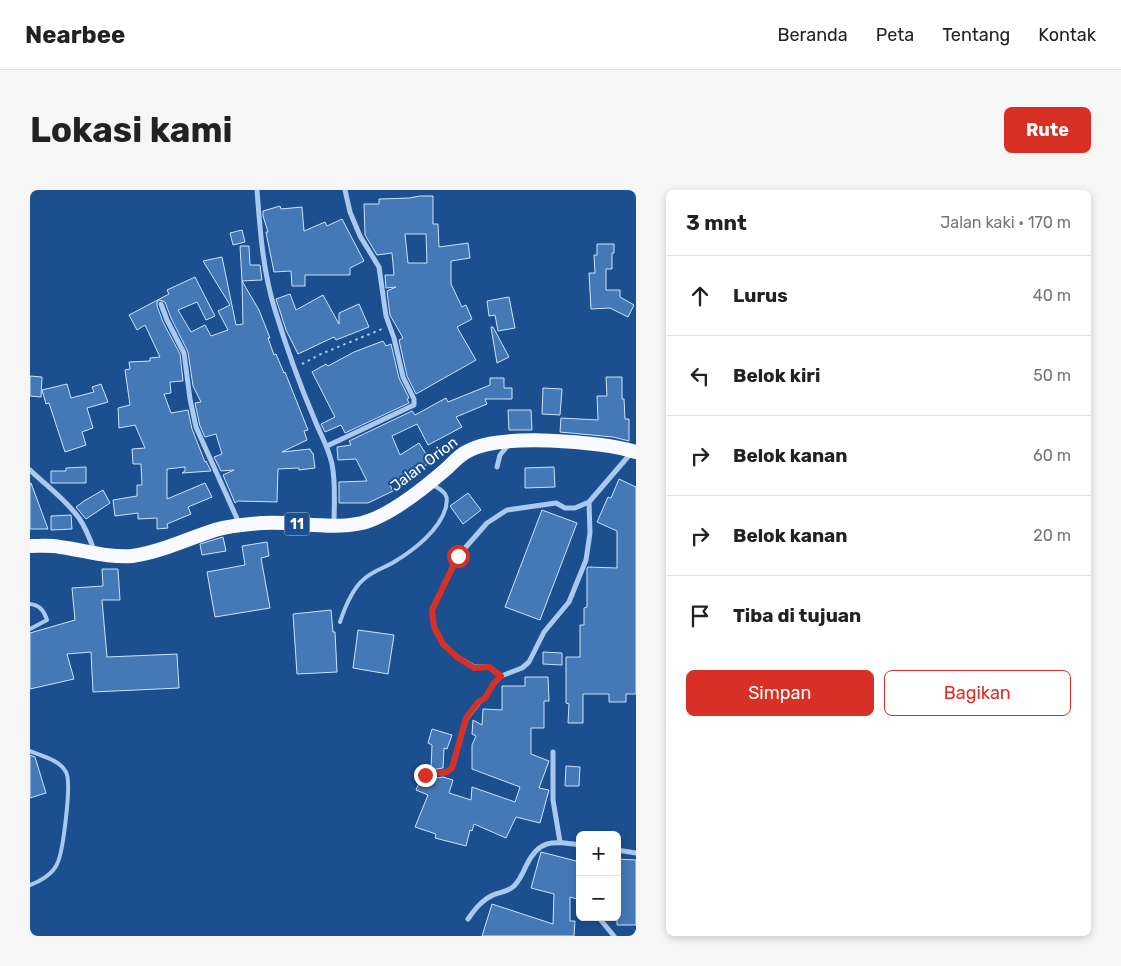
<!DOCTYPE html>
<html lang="id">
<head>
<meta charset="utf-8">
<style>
  body { margin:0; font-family:Rubik,sans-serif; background:#f6f6f6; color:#222 }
  .controls { position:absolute; right:15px; bottom:15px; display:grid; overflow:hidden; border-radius:8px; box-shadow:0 2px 8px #0003 }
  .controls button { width:45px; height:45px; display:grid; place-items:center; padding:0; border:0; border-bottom:1px solid #e0e0e0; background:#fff; color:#222; font:25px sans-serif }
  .stop { position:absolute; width:15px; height:15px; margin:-11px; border:4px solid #d93025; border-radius:50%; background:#fff }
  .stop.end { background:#d93025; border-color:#fff; box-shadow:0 1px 5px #0008 }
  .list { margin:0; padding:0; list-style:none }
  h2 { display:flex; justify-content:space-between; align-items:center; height:65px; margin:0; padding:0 20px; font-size:21px }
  h2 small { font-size:16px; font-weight:400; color:#767676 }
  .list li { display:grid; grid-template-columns:32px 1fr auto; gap:15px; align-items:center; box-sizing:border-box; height:80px; padding:0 20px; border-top:1px solid #e0e0e0 }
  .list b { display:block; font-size:19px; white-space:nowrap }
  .list em { font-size:16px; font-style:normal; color:#767676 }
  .actions { display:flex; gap:10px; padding:15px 20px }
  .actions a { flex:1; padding:11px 0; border:1px solid #d93025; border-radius:8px; text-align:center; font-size:18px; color:#d93025 }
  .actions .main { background:#d93025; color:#fff }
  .icon { flex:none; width:28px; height:28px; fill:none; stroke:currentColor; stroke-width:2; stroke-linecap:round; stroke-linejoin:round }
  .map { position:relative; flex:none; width:606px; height:746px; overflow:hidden; border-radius:8px }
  header { display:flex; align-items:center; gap:30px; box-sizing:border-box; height:70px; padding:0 25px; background:#fff; border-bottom:1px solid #e0e0e0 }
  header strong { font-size:24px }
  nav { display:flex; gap:28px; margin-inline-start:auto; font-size:18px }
  .intro { display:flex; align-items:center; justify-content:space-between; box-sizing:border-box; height:120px; padding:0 30px }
  h1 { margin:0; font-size:35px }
  .button { padding:12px 22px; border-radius:8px; background:#d93025; color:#fff; font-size:18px; font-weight:700 }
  main { display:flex; gap:30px; padding:0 30px }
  aside { flex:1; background:#fff; border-radius:8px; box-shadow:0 2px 8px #0003 }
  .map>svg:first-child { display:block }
  .building { fill:#4478b7; stroke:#cfe3fa; fill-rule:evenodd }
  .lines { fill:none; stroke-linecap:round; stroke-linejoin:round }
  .path { stroke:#a9c9ee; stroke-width:2; stroke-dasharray:2.5 4; stroke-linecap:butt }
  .service { stroke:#a9c9ee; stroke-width:4 }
  .minor { stroke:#a9c9ee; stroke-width:5 }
  .trunk { stroke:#f8faff; stroke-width:14 }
  .route { stroke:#d93025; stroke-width:6 }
  .labels { text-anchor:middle; stroke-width:4; stroke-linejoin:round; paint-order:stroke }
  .shield { fill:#1b4f8f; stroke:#bbcadd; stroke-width:1 }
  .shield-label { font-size:14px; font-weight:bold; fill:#fff }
  .street-label { font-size:15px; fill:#fff; stroke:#1b4f8f }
</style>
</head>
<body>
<header>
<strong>Nearbee</strong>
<nav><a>Beranda</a><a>Peta</a><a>Tentang</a><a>Kontak</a></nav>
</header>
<div class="intro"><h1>Lokasi kami</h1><a class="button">Rute</a></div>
<main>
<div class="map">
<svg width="606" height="746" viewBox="0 0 606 746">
  <rect width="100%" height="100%" fill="#1b4f8f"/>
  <!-- building -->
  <g class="building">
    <path d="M390 6H403V34H408L409 57 438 53 440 68 421 71V94L432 117 436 115 442 129 427 137 446 170 386 204 377 186 369 150 373 148 360 125 357 101 366 97 356 98 355 85H364L362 63 347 65 335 45 334 14H349V9L379 8ZM375 44H396L397 73H378Z"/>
    <path d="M250 16 251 19 272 17 274 41 295 32 297 36 312 29 334 71 320 78V85H275V96H262L261 81 244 82 236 42H238L233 26V21Z"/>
    <path d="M212 40 215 52 203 55 200 43Z"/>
    <path d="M567 54H584V63H582V79H576V100H590V107L604 115 598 127 580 118 561 119 559 83H565L564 65H567Z"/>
    <path d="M210 56H219L220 75H230L232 90 212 91Z"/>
    <path d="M192 67 206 135 213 134 212 91 229 120 240 148H238L244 165 246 164 254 183 255 182 278 240 274 241 277 250 252 262 280 259 282 263H283L285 278 269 280V278L248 279 247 312 208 311 205 313 193 285 204 280 191 281 184 267 192 264 186 244 175 247 170 236 165 213 171 212 163 196 158 162 141 128 135 112 130 110 127 112V116L133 132 150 164 153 191 140 192 141 203 134 204 141 223 158 220 162 239 175 272 176 271 181 281 152 283 155 281V277L137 279V309L175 293 182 307 158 317 161 324 137 334 138 338 127 339V328L108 329V323L85 326 83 310 107 306V295H112L111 274H103L102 259 115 258 105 235 89 238 88 218 100 215 95 180 100 179 99 172 120 171V168L130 167 115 135 107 140 99 125 139 104 137 100 165 87 185 126 176 130 167 112 148 120 161 142 175 135 181 146 198 140 188 121 200 115 173 71Z"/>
    <path d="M260 104 266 120 293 105 309 134V123L329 114 339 137 306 150 304 147 268 164 256 140 246 109Z"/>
    <path d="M479 107 485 138 468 141 465 125 459 126 457 111Z"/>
    <path d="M461 137H463L479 167 467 173Z"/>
    <path d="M353 151 356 156 361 154 369 188 379 208 377 209 379 213 315 243 311 235 295 242 291 234 305 227 282 182 296 174 298 176 324 162Z"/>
    <path d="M0 186 12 187 11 207 0 206Z"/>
    <path d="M576 187H592V209H594L595 229H599V251L583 247 530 242 531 228 568 230 567 206H577Z"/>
    <path d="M460 188H474V198H482V209H455L457 214 426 227 432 237 398 255 387 234 362 246 370 265 389 253 401 272 383 283 382 281 359 293 363 301 338 313H309V292L337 291 326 269 308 270 307 257 321 255 319 251 382 221 385 225 416 208 418 212 460 195Z"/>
    <path d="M37 194 41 208 64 202 62 197 71 194 78 212 57 218 63 238 52 242 56 255 35 262 19 213 16 214 12 200Z"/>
    <path d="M513 198 532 199 530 225 512 224Z"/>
    <path d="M478 220H501L502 240H479Z"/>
    <path d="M56 277V293H21V281H36V278Z"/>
    <path d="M524 277 525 297 495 298V278Z"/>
    <path d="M589 289 606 297V504H596V512H579V504H553V533H538L539 514 536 513V467H550V435H554V418L557 417V378L558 377 587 378V341L567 332 578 307 581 308Z"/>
    <path d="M0 293H1L18 339H0Z"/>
    <path d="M73 300 80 313 56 329 46 317 54 311Z"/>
    <path d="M438 303 451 320 433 334 420 316Z"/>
    <path d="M512 320 547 333 510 430 475 417Z"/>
    <path d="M41 325 42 339 21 340V326Z"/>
    <path d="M193 347 196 361 172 365 170 354Z"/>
    <path d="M237 352 239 366 231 368 240 418 185 427 177 382 215 375 212 356Z"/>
    <path d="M72 379H88L90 410H72L77 467 147 464 149 498 63 502 61 462 37 464 44 489 0 499V443L45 430 42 398 73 396Z"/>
    <path d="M301 420 303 442H305L307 482 267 484 263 424Z"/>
    <path d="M328 440 364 445 358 484 323 478Z"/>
    <path d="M513 462 532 463V475L513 474Z"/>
    <path d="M495 487H518L519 511H514V538H501V564L519 571 509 598 519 600 510 633 486 627 476 648 444 634 442 641 440 640 436 656 405 648 406 644 385 637 398 605 386 600 391 588 400 591V589L413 587 423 590 419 603 441 610 442 597 485 612 490 597 442 579V555L446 546 442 544 443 530 452 535 453 519 472 520V496H495Z"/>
    <path d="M402 539 422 545 417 559 414 558 413 578 401 580 402 555 398 553Z"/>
    <path d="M0 565 5 567 16 603 0 608Z"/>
    <path d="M536 576 550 577 549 596H535Z"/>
    <path d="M511 662 550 672V710L540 707V731H545L544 746H452L462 714 523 734 524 704 501 698Z"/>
    <path d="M587 669 606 670V735H587Z"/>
  </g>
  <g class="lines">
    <!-- path -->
    <path class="path" d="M272 174 291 164 352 139"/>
    <!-- service -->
    <g class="service">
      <path d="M0 414C10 415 14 421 17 430L0 439"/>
      <path d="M310 432C315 417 322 399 334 389 343 381 354 378 364 372 384 360 410 340 416 317 416 313 418 309 416 306 414 300 406 297 401 294"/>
      <path d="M0 561C12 566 30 570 36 582 42 592 33 663 27 674 23 684 9 692 0 695"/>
    </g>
    <!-- minor -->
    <g class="minor">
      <path d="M227 0C230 40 233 82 245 120 256 156 269 193 284 228 290 244 298 256 302 274 306 294 304 314 304 335"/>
      <path d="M131 114 137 130 154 163 160 209 166 237 209 333"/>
      <path d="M297 256 384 215V209L373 187 364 148 356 126 349 77 330 46 320 22 315 0"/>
      <path d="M467 277 470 265 479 254"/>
      <path d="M0 280C17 296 35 309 49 328 56 338 60 349 64 360"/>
      <path d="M471 486 459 477H444L427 467 413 454 404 437 402 420 428 366 457 333 477 320 526 313 535 318H545L559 312 602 262"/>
      <path d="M523 562V610L530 652"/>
      <path d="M395 585 417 582 422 578 436 529 449 512 455 508 464 493 471 486 492 478 499 472 514 442 539 412 556 370 560 343 559 312"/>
      <path d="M587 660 606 663"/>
      <path d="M569 728 584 746"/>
      <path d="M438 729C445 719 452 710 463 705 470 702 478 702 484 696 489 691 493 683 496 676 509 649 522 651 550 655"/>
    </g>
    <!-- trunk -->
    <path class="trunk" d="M0 356C10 356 21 355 30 357 54 360 78 368 102 366 131 362 157 349 185 340 199 336 218 334 233 333 266 331 300 340 332 333 360 326 393 299 415 280 422 274 429 265 438 261 469 243 571 251 606 262"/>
  </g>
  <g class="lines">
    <!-- route -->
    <path class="route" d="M395 585 417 582 422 578 436 528 448 512 455 508 464 493 471 486 459 477 444 478 427 467 413 454 404 437 402 420 428 366"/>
  </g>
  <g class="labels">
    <!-- shield labels -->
    <rect class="shield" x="254.5" y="322.5" width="25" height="23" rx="4"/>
    <g class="shield-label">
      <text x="267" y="339">11</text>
    </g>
    <!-- street labels -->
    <g class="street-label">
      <text transform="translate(394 274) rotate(-37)" y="5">Jalan Orion</text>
    </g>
  </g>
</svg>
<div class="controls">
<button>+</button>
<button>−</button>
</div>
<div class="stop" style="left:428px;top:366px"></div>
<div class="stop end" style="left:395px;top:585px"></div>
</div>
<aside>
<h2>3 mnt<small>Jalan kaki · 170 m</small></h2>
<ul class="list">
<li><svg class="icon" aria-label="ahead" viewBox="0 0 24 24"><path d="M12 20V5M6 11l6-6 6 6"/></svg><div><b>Lurus</b></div><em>40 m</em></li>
<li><svg class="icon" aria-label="left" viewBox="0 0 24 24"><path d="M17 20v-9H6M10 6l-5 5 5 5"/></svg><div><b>Belok kiri</b></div><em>50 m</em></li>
<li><svg class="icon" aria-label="right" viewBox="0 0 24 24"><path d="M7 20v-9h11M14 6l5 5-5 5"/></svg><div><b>Belok kanan</b></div><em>60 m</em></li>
<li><svg class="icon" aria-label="right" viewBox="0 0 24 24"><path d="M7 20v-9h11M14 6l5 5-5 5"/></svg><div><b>Belok kanan</b></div><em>20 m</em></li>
<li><svg class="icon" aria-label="arrive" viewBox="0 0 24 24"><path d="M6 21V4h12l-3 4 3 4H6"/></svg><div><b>Tiba di tujuan</b></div></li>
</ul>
<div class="actions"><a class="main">Simpan</a><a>Bagikan</a></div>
</aside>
</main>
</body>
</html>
